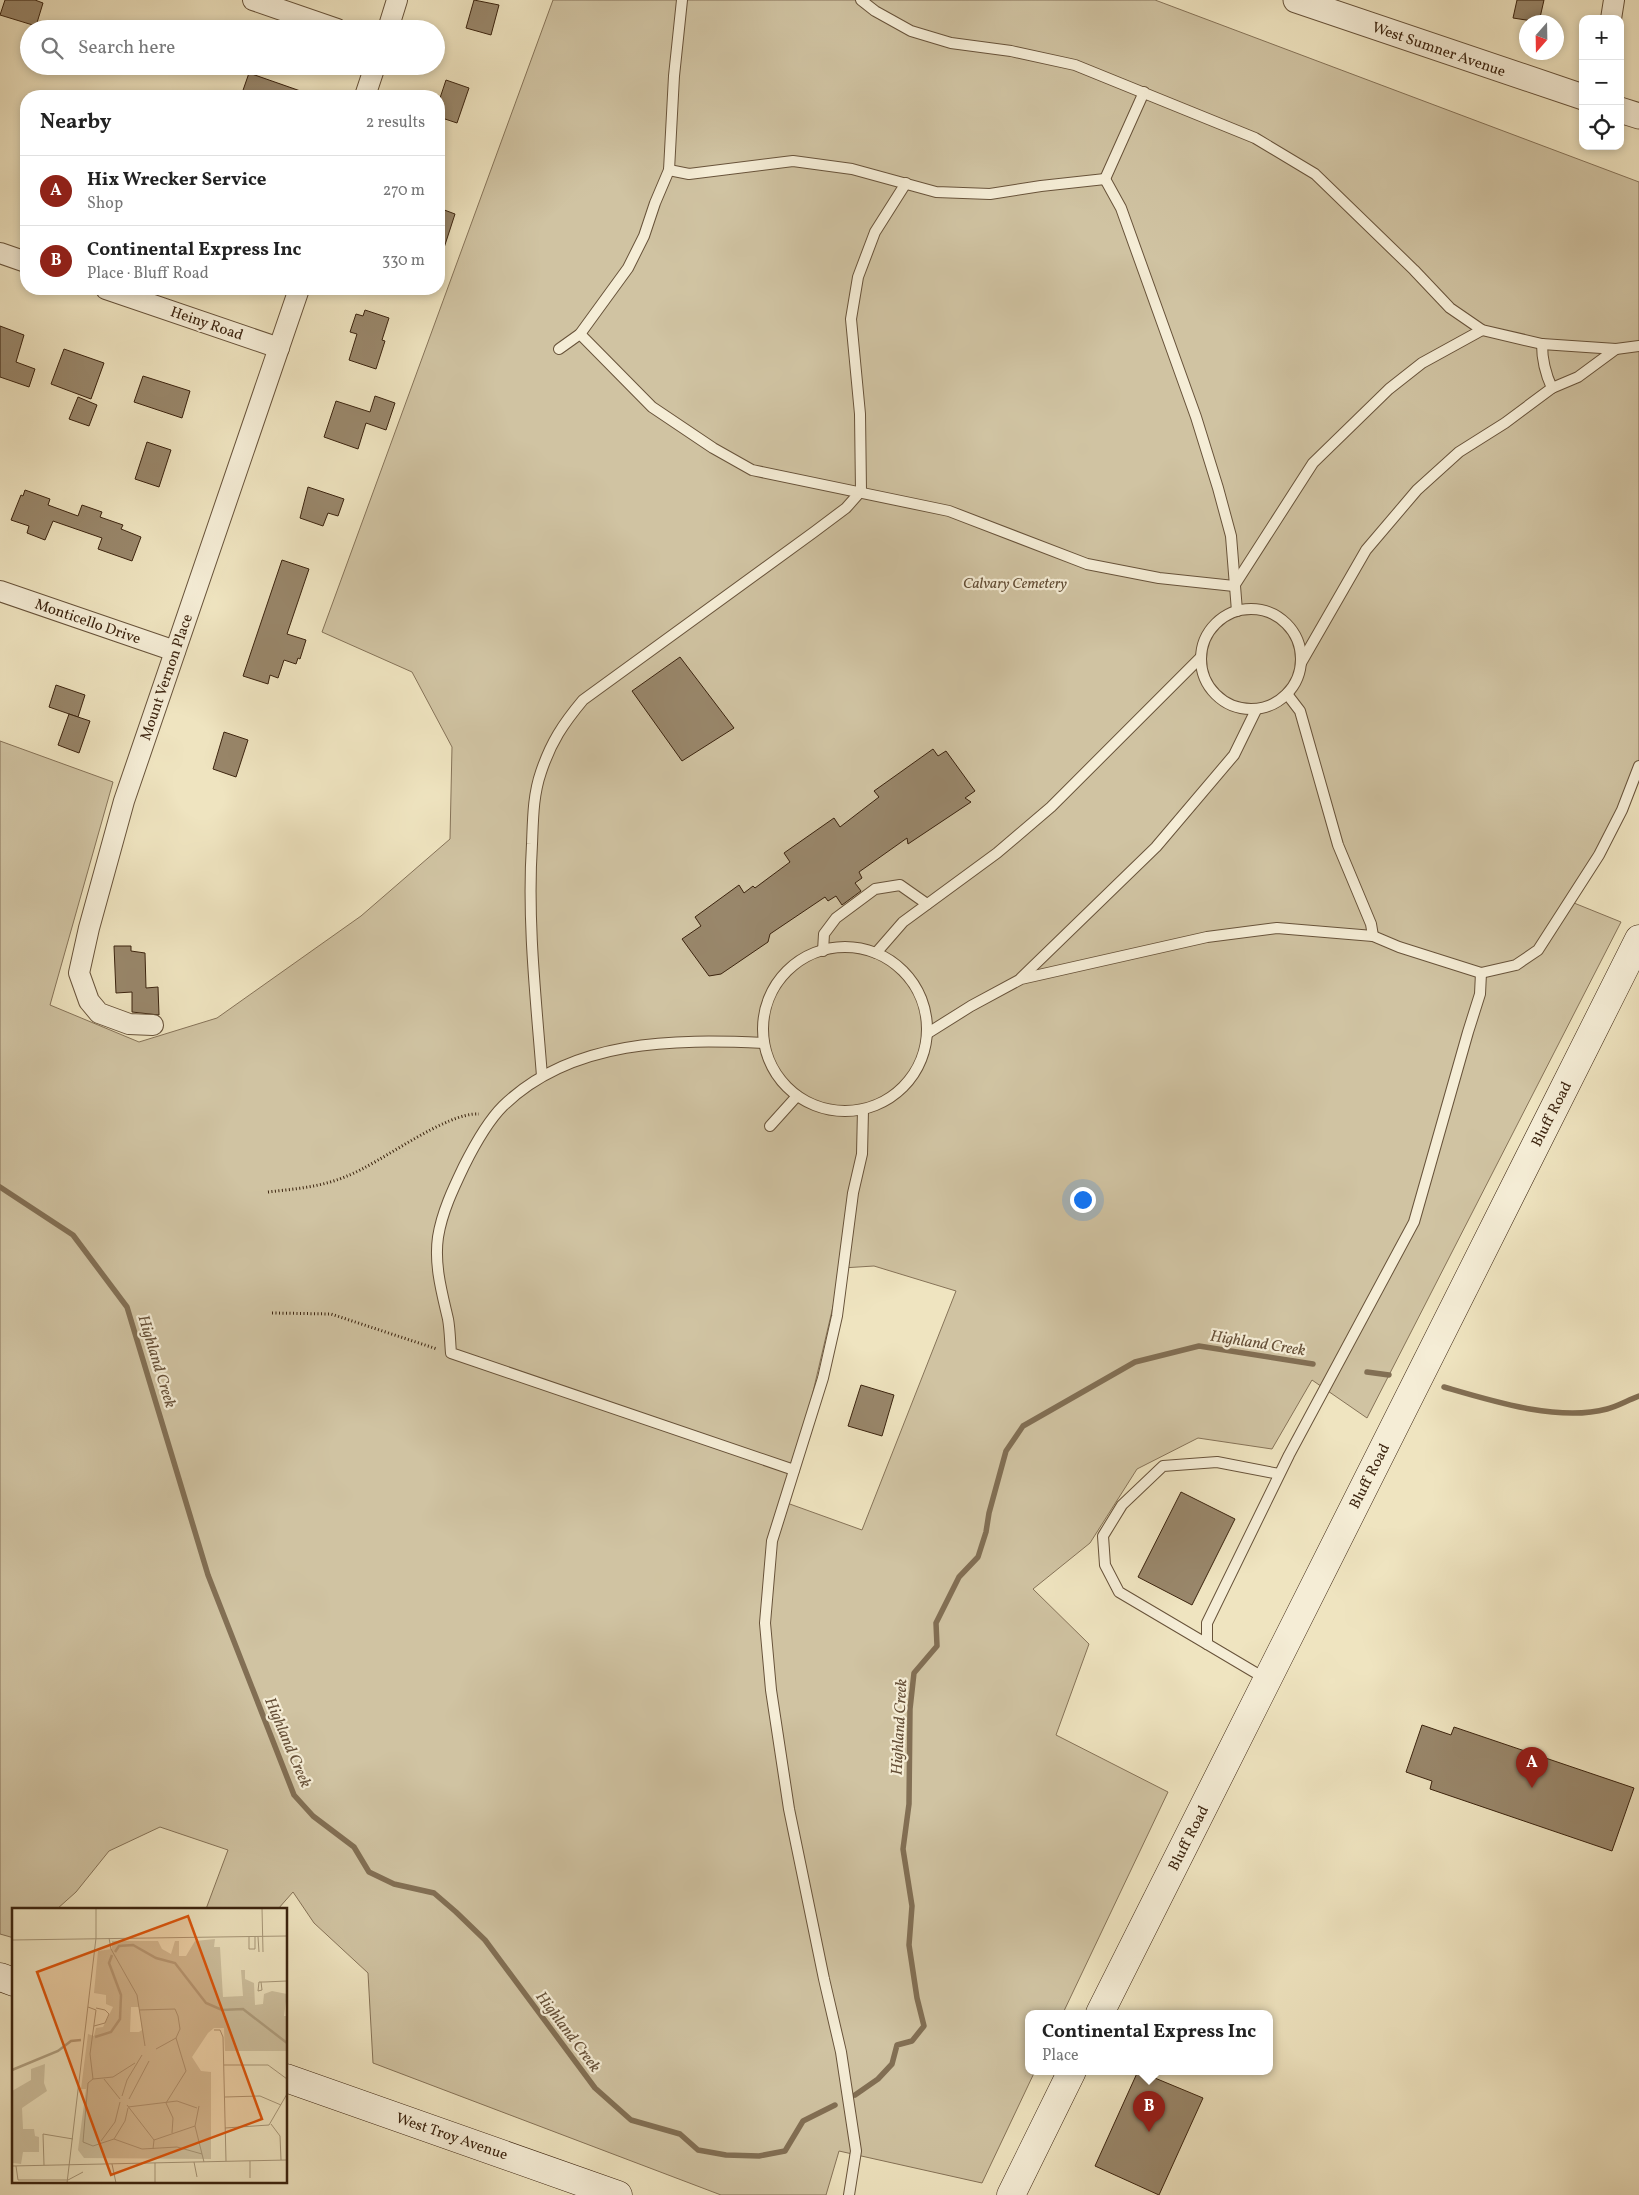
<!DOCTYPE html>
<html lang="en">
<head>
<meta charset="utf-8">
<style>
  body { margin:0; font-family:Vollkorn,serif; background:#f2f2f2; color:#222 }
  .controls { position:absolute; right:15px; top:15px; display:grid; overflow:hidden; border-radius:10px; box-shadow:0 2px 8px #0003 }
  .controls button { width:45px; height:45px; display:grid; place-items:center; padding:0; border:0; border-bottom:1px solid #e0e0e0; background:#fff; color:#222; font:25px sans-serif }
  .compass { position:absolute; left:1519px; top:15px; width:45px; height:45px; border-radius:50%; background:#fff; box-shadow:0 2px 8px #0003; rotate:200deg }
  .you { position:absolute; left:1082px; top:1199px; width:18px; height:18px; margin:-12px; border:4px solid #fff; border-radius:50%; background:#1a73e8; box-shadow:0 0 0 8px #1a73e833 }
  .badge { display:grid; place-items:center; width:32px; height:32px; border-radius:50%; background:#8f2418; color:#fff; font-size:16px; font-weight:700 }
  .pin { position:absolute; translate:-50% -41px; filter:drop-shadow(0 1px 2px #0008) }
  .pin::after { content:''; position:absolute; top:26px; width:18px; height:15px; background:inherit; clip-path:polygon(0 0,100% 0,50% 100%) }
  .popup { position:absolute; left:1025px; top:2010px; width:248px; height:65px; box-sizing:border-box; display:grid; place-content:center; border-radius:10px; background:#fff; filter:drop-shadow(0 1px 4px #0005); font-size:16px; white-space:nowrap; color:#767676 }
  .popup b { font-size:19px; color:#222 }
  .popup::after { content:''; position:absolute; left:50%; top:100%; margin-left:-10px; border:10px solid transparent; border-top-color:#fff }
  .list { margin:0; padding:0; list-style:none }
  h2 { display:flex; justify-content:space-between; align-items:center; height:65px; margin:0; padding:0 20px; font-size:21px }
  h2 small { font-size:16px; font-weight:400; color:#767676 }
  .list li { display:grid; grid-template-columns:32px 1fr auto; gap:15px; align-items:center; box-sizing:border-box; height:70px; padding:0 20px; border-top:1px solid #e0e0e0 }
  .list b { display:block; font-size:19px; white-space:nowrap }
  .list p { margin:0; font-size:16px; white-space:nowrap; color:#767676 }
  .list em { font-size:16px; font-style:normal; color:#767676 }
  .icon { flex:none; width:28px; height:28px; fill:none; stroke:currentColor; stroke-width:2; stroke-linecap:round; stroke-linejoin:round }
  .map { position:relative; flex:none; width:1639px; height:2195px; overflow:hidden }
  .search { position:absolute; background:#fff; box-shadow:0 2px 8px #0003; left:20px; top:20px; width:425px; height:55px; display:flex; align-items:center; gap:12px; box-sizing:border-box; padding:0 18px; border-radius:28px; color:#767676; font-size:19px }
  .panel { position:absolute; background:#fff; box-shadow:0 2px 8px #0003; left:20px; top:90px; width:425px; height:205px; border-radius:20px }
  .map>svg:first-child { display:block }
  .green { fill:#d0c3a2; stroke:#867358; fill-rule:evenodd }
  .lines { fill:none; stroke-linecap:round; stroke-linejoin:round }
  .stream { stroke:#826f54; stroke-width:5.5 }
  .building { fill:#99876b; stroke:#3b230e }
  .service-casing { stroke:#68533a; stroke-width:12 }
  .minor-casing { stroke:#68533a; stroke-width:22 }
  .tertiary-casing { stroke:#68533a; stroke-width:27 }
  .secondary-casing { stroke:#3b230e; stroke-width:29 }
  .path { stroke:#3b230e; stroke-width:3; stroke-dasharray:1 2.5; stroke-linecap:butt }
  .service { stroke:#f5edd6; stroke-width:10 }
  .minor { stroke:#f5edd6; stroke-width:20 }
  .tertiary { stroke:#f5edd6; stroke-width:25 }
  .secondary { stroke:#f5edd6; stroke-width:28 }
  .labels { text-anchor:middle; stroke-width:4.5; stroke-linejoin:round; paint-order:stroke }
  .street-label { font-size:15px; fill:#3b230e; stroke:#f5edd6 }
  .park-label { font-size:15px; font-style:italic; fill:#604b33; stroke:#f5edd6 }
  .water-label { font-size:16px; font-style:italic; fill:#654f37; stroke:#f5edd6 }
  .inset-river { fill:none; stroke:#b2a283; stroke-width:2.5 }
  .inset-road { fill:none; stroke:#a79779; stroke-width:1 }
  .view { fill:#df560c; fill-opacity:0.15; stroke:#df560c; stroke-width:2.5 }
  .inset-edge { fill:none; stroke:#3b230e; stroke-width:2.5 }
</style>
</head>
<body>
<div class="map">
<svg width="1639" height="2195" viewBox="0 0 1639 2195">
  <rect width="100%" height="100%" fill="#efe4c0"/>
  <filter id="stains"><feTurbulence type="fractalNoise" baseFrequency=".004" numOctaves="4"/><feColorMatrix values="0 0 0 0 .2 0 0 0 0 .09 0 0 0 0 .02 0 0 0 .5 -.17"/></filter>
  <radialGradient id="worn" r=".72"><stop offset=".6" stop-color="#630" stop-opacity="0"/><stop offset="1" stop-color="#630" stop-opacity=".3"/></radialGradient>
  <!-- green -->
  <path class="green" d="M553 0H1155L1639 182V778L1574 903 1621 922 1367 1418 1312 1380 1272 1449 1198 1438 1137 1469 1090 1543 1033 1589 1089 1644 1056 1735 1168 1792 1063 2013H1029V2071H1035L982 2183 839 2151 826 2195H721L373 2063 368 1973 314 1923 293 1892 278 1909H206L228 1850 160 1827 109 1851 76 1892 57 1909H14V1938L0 1934V741L113 782 50 1005 139 1042 217 1018 361 916 450 839 452 747 412 672 322 632ZM874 1266 956 1291 862 1530 787 1503 842 1268Z"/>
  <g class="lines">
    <!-- stream -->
    <g class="stream">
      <path d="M0 1187 73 1235 127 1307 208 1575 294 1795 313 1816 354 1847 369 1872 394 1884 434 1893 456 1912 485 1940 595 2088 631 2120 680 2134 698 2150 726 2155 759 2156 785 2151 803 2121 835 2105"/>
      <path d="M1367 1372 1389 1375"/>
      <path d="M1444 1387C1492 1401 1558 1422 1607 1409 1618 1406 1628 1400 1639 1396"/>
      <path d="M855 2095 878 2079 892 2064 897 2045 912 2041 924 2026 917 1998 909 1945 912 1906 903 1849 909 1804 910 1709 914 1673 937 1646 936 1623 959 1577 978 1557 986 1532 989 1513 1006 1451 1023 1426 1135 1362 1199 1346 1313 1364"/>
    </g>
  </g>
  <!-- building -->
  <g class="building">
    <path d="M5 0H35L43 3 36 26 0 15Z"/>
    <path d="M474 0 499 5 491 35 466 28Z"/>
    <path d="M1517 0H1544L1539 22 1513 18Z"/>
    <path d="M249 73 309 94V96H241Z"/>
    <path d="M446 80 469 88 457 123 439 117V101Z"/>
    <path d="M439 208 455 214 442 254 439 253Z"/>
    <path d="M365 310 389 318 382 340 385 341 376 369 349 360 357 334 350 332 356 314 363 316Z"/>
    <path d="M0 326 24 335 16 362 35 369 29 387 0 377Z"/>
    <path d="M64 349 104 363 91 399 51 384Z"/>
    <path d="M143 376 190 391 182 418 134 402Z"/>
    <path d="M375 396 395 403 386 430 366 423 358 449 324 437 336 401 370 412Z"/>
    <path d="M78 397 97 405 89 426 69 419Z"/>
    <path d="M147 442 171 450 159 487 135 479Z"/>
    <path d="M308 487 344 499 338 516 328 513 323 526 300 518Z"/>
    <path d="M25 490 50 499 48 505 78 516 82 505 102 512 100 517 123 525 121 529 141 537 132 561 98 549 102 538 53 521 45 540 27 533 29 526 11 520 21 495 23 496Z"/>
    <path d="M282 560 309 569 287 634 306 640 300 659 298 658 296 664 284 660 278 678 270 675 268 684 243 676Z"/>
    <path d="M680 657 734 728 682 761 632 691Z"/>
    <path d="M56 685 85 695 78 717 49 707Z"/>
    <path d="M69 714 90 721 79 753 58 745Z"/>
    <path d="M224 732 248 740 236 777 213 769Z"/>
    <path d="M933 749 938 756 946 751 975 791 965 798 971 802 908 844 907 838 859 872 862 878 855 883 861 891 842 905 836 896 828 901 825 897 770 934 768 942 721 974 709 976 682 939 701 926 695 917 739 885 744 893 753 886 755 888 790 862 784 853 834 818 840 827 879 797 874 791Z"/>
    <path d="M114 946H131V951L145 953 146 988 158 987 159 1015 132 1012V992L116 993Z"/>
    <path d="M861 1385 894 1395 882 1436 848 1426Z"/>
    <path d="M1181 1492 1235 1519 1192 1605 1138 1577Z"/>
    <path d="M1422 1725 1451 1735 1454 1727 1634 1788 1612 1851 1430 1789 1432 1781 1406 1772Z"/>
    <path d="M1138 2071 1203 2098 1159 2195 1095 2166Z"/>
  </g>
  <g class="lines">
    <defs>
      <g id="service">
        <path d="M861 0 875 11 911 31 951 43 1011 51 1075 65 1255 138 1315 174 1414 270 1450 308 1482 330 1542 344 1616 349 1639 346"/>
        <path d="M669 170 689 174 793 161 852 169 936 192 990 194 1041 186 1105 179"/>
        <path d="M1105 179 1121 208 1196 417 1218 488 1231 536 1237 611"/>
        <path d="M1105 179 1144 92"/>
        <path d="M580 334 652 407 713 448 752 470 949 511 1087 564 1159 578 1234 586"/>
        <path d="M1542 344C1542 361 1545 373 1552 388"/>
        <path d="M559 349 580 334 628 268 644 236 655 203 669 170 674 76 682 0"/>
        <path d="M1234 586 1313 463 1389 389 1422 363 1482 330"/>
        <circle cx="1251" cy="659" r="50"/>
        <path d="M1301 663 1366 550 1417 490 1459 452 1505 423 1552 388 1578 377 1616 349"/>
        <path d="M1287 694 1300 711 1338 845 1371 924 1373 936"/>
        <circle cx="845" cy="1029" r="82"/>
        <path d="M823 951 824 934 836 918 875 889 900 885 927 904"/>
        <path d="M876 953 903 922 997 853 1051 807 1201 657"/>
        <path d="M1021 978 1156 847 1234 755 1256 710"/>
        <path d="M928 1033 971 1006 1021 979 1207 937 1277 928 1373 936 1399 947 1481 973 1516 965 1538 950 1599 855 1622 810 1639 766"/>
        <path d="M764 1043C674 1039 572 1039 503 1106 487 1122 474 1146 464 1166 453 1189 442 1212 438 1237 434 1265 442 1293 448 1319 450 1330 450 1342 451 1353L794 1470"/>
        <path d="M542 1076C536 999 527 921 532 844 533 819 533 795 541 772 551 742 563 724 583 700L814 532 846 508 861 491 860 414 851 319 858 277 875 232 906 183"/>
        <path d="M770 1126 797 1096"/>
        <path d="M1207 1644 1119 1592 1105 1565 1103 1536 1122 1505 1163 1466 1217 1462 1279 1474"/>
        <path d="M1266 1679 1207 1644V1623L1289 1455 1414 1222 1468 1032 1480 994 1481 973"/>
        <path d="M849 2195 856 2151 841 2052 824 1979 789 1809 771 1690 765 1623 772 1541 823 1378 837 1316 853 1193 862 1154 863 1110"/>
      </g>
      <g id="minor">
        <path d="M253 0 337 29"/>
        <path d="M1611 19 1614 0"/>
        <path d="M388 29 397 0"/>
        <path d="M365 96 375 66"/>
        <path d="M0 253 26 262"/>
        <path d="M106 289 279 348"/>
        <path d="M0 591 175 651"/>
        <path d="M153 1025 129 1024 99 1013 89 1001 79 973 89 928 124 801 299 289"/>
      </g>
      <g id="tertiary">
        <path d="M1296 0 1583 97"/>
        <path d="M1620 110 1639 116"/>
      </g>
      <g id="secondary">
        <path d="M0 1977 14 1982"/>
        <path d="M1100 2013 1639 939"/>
        <path d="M286 2078 618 2195"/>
        <path d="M1011 2195 1072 2071"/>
      </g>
    </defs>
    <!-- service casing -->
    <use href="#service" class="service-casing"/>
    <!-- minor casing -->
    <use href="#minor" class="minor-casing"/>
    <!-- tertiary casing -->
    <use href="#tertiary" class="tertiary-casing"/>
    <!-- secondary casing -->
    <use href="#secondary" class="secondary-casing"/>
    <!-- path -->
    <g class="path">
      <path d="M268 1192C294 1189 322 1187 347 1176 381 1163 446 1112 479 1114"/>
      <path d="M272 1313 331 1314 437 1349"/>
    </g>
    <!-- service -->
    <use href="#service" class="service"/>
    <!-- minor -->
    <use href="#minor" class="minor"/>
    <!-- tertiary -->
    <use href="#tertiary" class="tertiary"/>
    <!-- secondary -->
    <use href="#secondary" class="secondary"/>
  </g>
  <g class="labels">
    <!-- street labels -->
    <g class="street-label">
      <text transform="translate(1439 49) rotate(19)" y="5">West Sumner Avenue</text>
      <text transform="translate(207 323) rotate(19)" y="5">Heiny Road</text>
      <text transform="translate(88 621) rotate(19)" y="5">Monticello Drive</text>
      <text transform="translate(166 677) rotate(-71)" y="5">Mount Vernon Place</text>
      <text transform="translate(1551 1114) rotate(-63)" y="5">Bluff Road</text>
      <text transform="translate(1369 1476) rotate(-63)" y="5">Bluff Road</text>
      <text transform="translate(1188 1838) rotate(-63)" y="5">Bluff Road</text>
      <text transform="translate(452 2136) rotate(19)" y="5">West Troy Avenue</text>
    </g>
    <!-- park labels -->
    <g class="park-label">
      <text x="1015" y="588">Calvary Cemetery</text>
    </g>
    <!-- water labels -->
    <g class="water-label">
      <text transform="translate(1258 1342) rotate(9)" y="6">Highland Creek</text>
      <text transform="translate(158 1361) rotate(73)" y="6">Highland Creek</text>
      <text transform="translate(898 1727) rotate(-87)" y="6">Highland Creek</text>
      <text transform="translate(289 1742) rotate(67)" y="6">Highland Creek</text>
      <text transform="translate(569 2031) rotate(53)" y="6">Highland Creek</text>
    </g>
  </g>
  <!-- overview -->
  <g transform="translate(12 1908)">
    <rect width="275" height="275" fill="#efe4c0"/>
    <path d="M203 31 202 39H208L211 89 231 88 229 62H233V71L242 75 243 97 251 96 252 86 260 83 275 86 272 108H275V143H213L212 120H202L196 125 180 149 189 163 199 164V251L72 250 66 242 74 181H69L76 126 82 128 84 120 91 119 101 99 94 96V87L82 85 86 43 100 41V33H146L150 41 159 46 163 33H167V48H174L183 33ZM119 99H127L130 122 127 124H118ZM33 156 32 175 35 183 10 200 11 221H22L23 228 27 229V244H11L9 256 1 255 0 183 19 172V161Z" fill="#d0c3a2" fill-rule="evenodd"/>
    <path class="inset-river" d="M103 44 107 38 121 37 144 50 163 55 194 95 210 102 231 101 275 135M83 129 99 124 108 111 109 87 97 55 100 47M0 162 46 143 59 133 69 132"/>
    <path class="inset-road" d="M250 0 251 44M237 29V41H243V28M246 29 247 44M97 30 99 41 125 87 133 138M0 32 275 28M249 74 250 82 246 83 247 74H252L275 73M76 99 84 102 78 146 81 171M127 102 163 101 166 108 168 121 164 130 144 141M82 118 93 115 97 106 93 102 84 100M202 122H208L211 129 214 253M123 155 101 169 81 171 76 175 71 234 81 238 102 231 130 241 165 239 190 246M212 157H256L275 171M92 171 108 191M110 188 115 172 130 147M213 189 248 188 269 197M117 191 137 153M154 195 174 163 164 130M154 195 161 210 160 225M115 197 142 232 141 241M187 198 183 218 192 254M116 199 165 193 185 200M259 216 268 228 269 252M213 220 257 217 275 186M102 231 113 213 116 200M142 232 183 218M89 233 103 214 108 194M182 254 185 269M143 255V275M100 256 104 275M32 257 31 226 61 231M0 258 275 252M4 258 6 272H56L71 264M238 270V253M55 275 84 30V0"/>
    <path class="view" d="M176 8 250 211 99 267 25 64Z"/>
    <rect width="275" height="275" class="inset-edge"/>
  </g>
  <rect width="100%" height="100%" filter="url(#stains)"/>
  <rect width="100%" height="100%" fill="url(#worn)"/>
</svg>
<div class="controls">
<button>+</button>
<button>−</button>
<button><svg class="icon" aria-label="locate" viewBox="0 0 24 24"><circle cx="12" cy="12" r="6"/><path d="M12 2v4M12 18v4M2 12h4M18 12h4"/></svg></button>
</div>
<svg class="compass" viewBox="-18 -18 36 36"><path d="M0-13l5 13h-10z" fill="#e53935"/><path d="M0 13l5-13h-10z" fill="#767676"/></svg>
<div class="you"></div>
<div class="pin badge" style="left:1532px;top:1788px">A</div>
<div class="pin badge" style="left:1149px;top:2132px">B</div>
<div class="popup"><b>Continental Express Inc</b>Place</div>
<div class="search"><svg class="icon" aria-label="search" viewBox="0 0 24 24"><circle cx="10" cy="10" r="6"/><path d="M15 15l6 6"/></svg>Search here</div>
<section class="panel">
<h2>Nearby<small>2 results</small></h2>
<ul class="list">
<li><span class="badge">A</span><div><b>Hix Wrecker Service</b><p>Shop</p></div><em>270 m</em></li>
<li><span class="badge">B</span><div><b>Continental Express Inc</b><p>Place · Bluff Road</p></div><em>330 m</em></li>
</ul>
</section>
</div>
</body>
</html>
